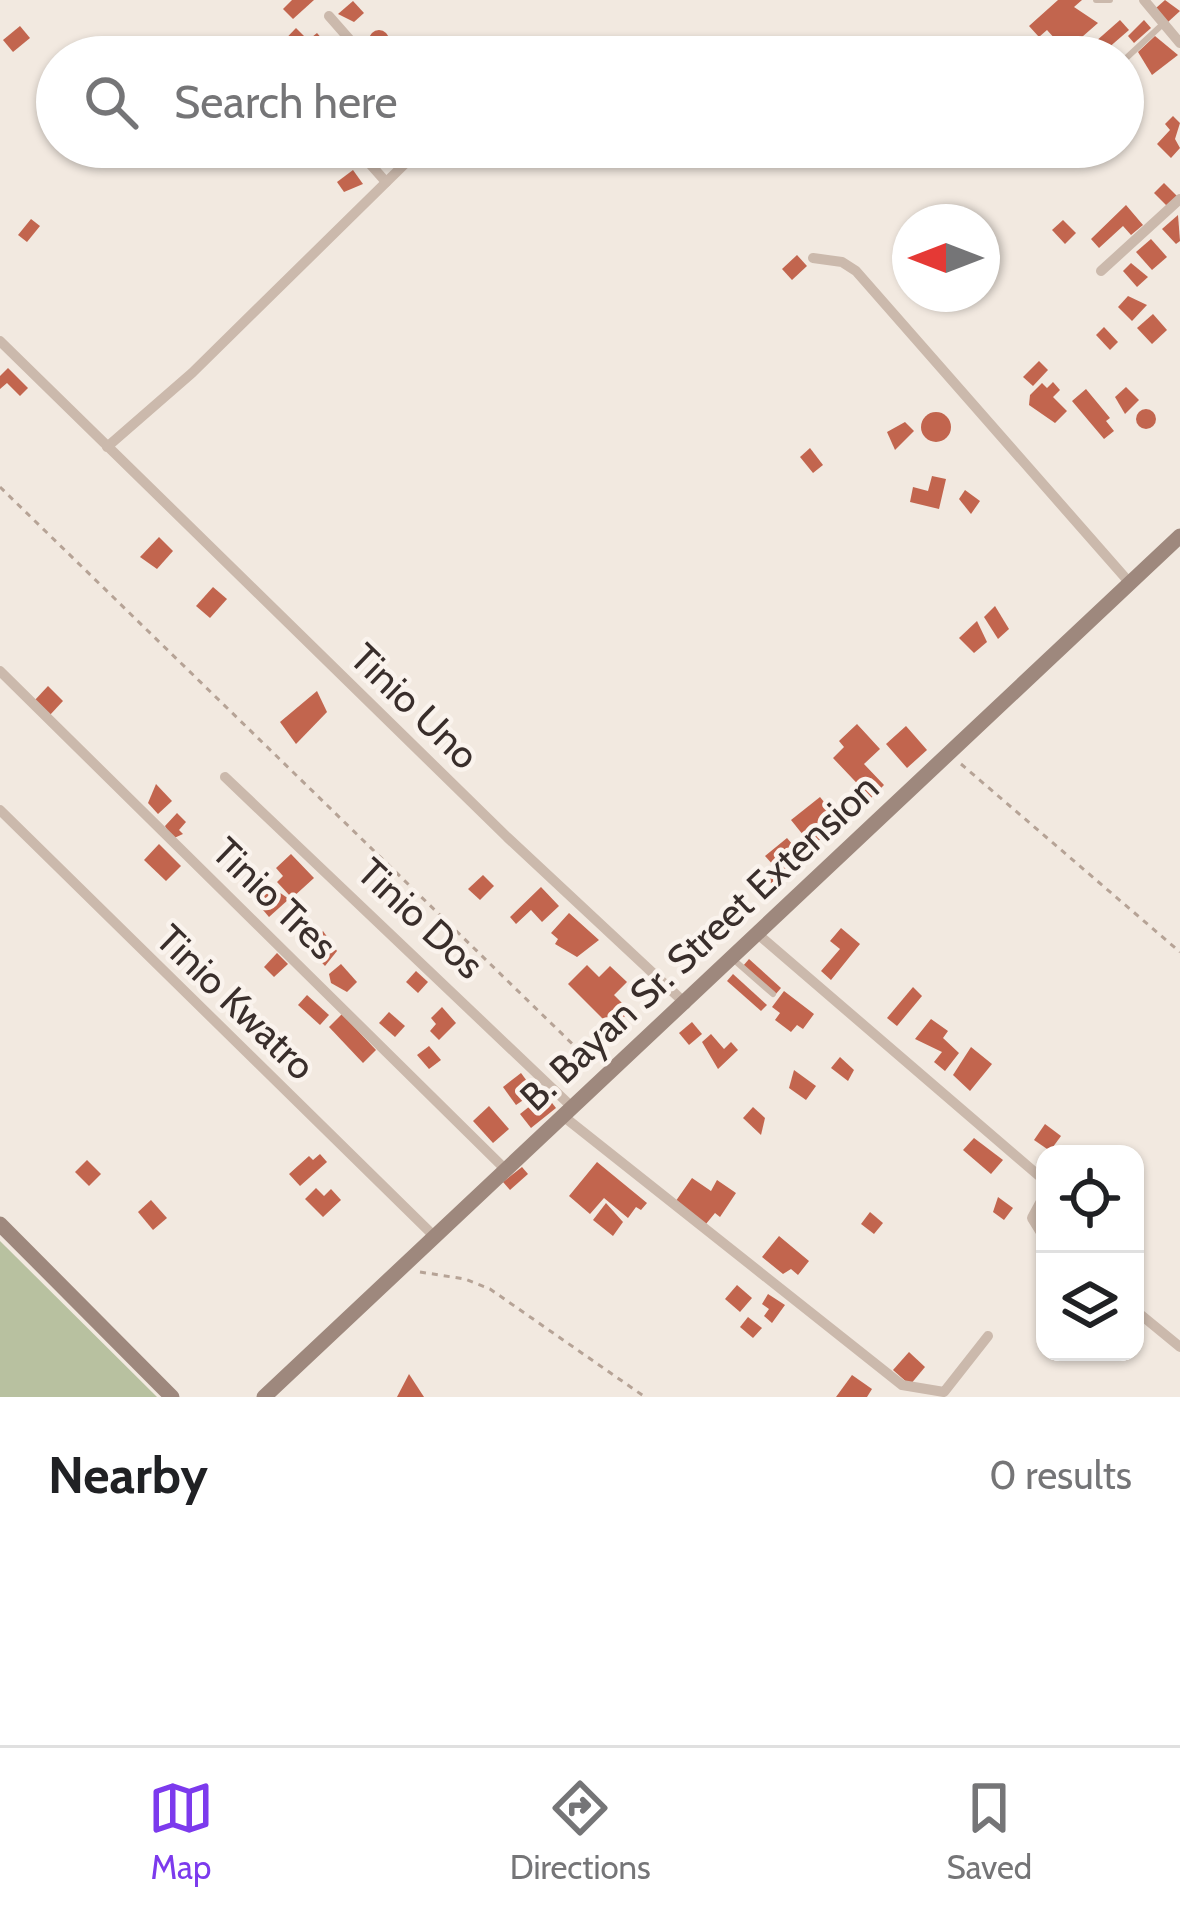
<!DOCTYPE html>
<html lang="en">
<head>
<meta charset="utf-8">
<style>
  body { margin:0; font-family:Cabin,sans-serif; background:#f2f2f2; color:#202124 }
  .controls { position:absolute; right:36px; bottom:36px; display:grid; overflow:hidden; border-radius:24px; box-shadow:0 3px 9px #0004 }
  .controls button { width:108px; height:108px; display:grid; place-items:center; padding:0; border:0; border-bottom:3px solid #e0e0e0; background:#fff; color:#202124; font:60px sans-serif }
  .compass { position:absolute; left:892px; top:204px; width:108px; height:108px; border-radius:50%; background:#fff; box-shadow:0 3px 9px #0004; rotate:270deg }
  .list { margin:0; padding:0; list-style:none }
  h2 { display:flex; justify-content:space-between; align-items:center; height:156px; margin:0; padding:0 48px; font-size:51px }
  h2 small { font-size:39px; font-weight:400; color:#757577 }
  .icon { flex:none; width:66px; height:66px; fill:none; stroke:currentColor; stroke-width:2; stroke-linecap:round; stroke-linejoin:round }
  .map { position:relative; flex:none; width:1180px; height:1397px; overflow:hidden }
  .search { position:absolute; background:#fff; box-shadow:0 3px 9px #0004; left:36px; right:36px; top:36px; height:132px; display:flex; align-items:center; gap:30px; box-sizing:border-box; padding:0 42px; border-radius:66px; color:#757577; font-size:45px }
  .sheet { height:348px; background:#fff }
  nav { display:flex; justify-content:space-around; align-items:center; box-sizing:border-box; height:168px; border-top:3px solid #e0e0e0; background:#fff; font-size:33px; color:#757577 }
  nav a { display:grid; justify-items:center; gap:6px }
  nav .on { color:#7c3aed }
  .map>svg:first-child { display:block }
  .green { fill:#b8c1a0 }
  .building { fill:#c2654e }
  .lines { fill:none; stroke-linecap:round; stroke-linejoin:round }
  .path { stroke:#b6a396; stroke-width:3; stroke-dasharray:6 6; stroke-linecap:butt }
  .lane { stroke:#cbb9ac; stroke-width:6 }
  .street { stroke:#cbb9ac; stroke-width:10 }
  .secondary { stroke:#9e887d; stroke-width:15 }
  .labels { text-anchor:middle; stroke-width:9; stroke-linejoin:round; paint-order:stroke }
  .street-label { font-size:39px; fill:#392e2b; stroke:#faf3ed }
</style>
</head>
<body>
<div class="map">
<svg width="1180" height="1397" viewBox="0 0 1180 1397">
  <rect width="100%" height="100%" fill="#f2e9e0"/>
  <!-- green -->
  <path class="green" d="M0 1241 157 1397H0Z"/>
  <!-- building -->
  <g class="building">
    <path d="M292 0H314L293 19 283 9Z"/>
    <path d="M1058 0H1082L1074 7 1098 23 1066 51 1047 30 1039 37 1029 26Z"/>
    <path d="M1165 0 1180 11 1168 22 1156 8Z"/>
    <path d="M353 1 364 13 354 22 338 14Z"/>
    <path d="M1120 20 1129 30 1099 56 1078 57Z"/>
    <path d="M1144 20 1151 28 1134 43 1128 36Z"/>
    <path d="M20 26 30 38 13 52 3 40Z"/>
    <path d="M296 28 307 39 290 57H280L274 51Z"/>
    <circle cx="379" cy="40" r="10"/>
    <path d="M317 33 336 55 333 57H319L307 41Z"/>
    <path d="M1155 36 1178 55 1152 75 1138 52Z"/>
    <path d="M1173 116 1180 123 1175 139 1180 148 1171 158 1157 144 1170 130 1165 124Z"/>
    <path d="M353 170 363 184 344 192 337 182Z"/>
    <path d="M1164 183 1178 197 1168 207 1154 193Z"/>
    <path d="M1126 205 1143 225 1131 235 1123 226 1099 248 1091 239Z"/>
    <path d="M1178 215 1180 241 1176 244 1162 229Z"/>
    <path d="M31 219 40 226 27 242 18 235Z"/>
    <path d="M1063 220 1076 233 1065 244 1052 230Z"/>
    <path d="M1151 239 1167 257 1152 270 1136 252Z"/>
    <path d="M797 255 807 266 792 280 782 269Z"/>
    <path d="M1131 263 1148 277 1137 287 1123 271Z"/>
    <path d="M1128 296 1147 305 1132 321 1118 307Z"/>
    <path d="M1153 314 1167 330 1152 344 1137 328Z"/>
    <path d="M1104 327 1118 342 1110 350 1096 335Z"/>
    <path d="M1039 361 1048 370 1033 386 1023 377Z"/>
    <path d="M8 368 28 388 20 396 7 383 0 389V376Z"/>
    <path d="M1053 382 1060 390 1053 397 1067 411 1055 423 1029 405 1030 395 1042 383 1047 388Z"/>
    <path d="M1126 387 1139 400 1125 414 1115 397Z"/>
    <path d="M1086 389 1110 418 1106 421 1114 431 1104 439 1072 401Z"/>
    <circle cx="1146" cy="419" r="10"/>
    <circle cx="936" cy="427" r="15"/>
    <path d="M905 422 914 431 895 450 887 432Z"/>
    <path d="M810 448 823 465 813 473 800 457Z"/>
    <path d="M932 476 946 479 939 509 910 502 913 487 928 491Z"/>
    <path d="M965 490 980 501 971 514 959 499Z"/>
    <path d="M159 537 173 551 157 569 140 557Z"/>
    <path d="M213 587 227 599 210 618 196 606Z"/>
    <path d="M995 606 1009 629 998 639 984 617Z"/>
    <path d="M977 621 987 642 974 653 959 638Z"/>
    <path d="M48 686 63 701 49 716 34 701Z"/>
    <path d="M317 691 327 712 296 744 280 722Z"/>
    <path d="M857 724 880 749 864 764 884 785 871 798 833 758 844 747 839 741Z"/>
    <path d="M906 726 927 750 907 768 886 744Z"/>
    <path d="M156 784 172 801 158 814 148 803Z"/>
    <path d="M820 797 841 823 812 846 791 820Z"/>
    <path d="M177 813 186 822 179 830 183 834 172 839 165 826Z"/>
    <path d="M787 838 805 859 773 886 765 876 775 867 765 856Z"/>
    <path d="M159 844 181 866 166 881 144 860Z"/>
    <path d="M291 854 314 878 292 898 277 882 283 876 276 868Z"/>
    <path d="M483 875 494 886 480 900 468 889Z"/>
    <path d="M541 887 559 906 542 922 531 910 516 924 510 917Z"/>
    <path d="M273 888 289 899 269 917 252 897Z"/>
    <path d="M569 913 599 940 577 957 555 944 558 939 551 933Z"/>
    <path d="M841 928 860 944 831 980 821 971 840 949 830 941Z"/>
    <path d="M323 931 337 951 325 966 308 948Z"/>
    <path d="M277 953 288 964 274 977 264 967Z"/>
    <path d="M749 959 781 988 775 995 743 966Z"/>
    <path d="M341 964 357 982 347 992 331 983 329 974Z"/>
    <path d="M587 965 599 977 610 966 627 982 614 995 630 1011 613 1029 568 984Z"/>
    <path d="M416 971 428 982 418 993 406 982Z"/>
    <path d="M733 974 767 1005 761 1011 727 981Z"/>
    <path d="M913 987 922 996 897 1026 887 1018Z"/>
    <path d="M784 991 814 1014 803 1029 797 1025 791 1032 775 1020 780 1013 772 1007Z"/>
    <path d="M307 995 329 1015 320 1025 298 1005Z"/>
    <path d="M442 1007 456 1023 439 1040 430 1031 436 1024 431 1018Z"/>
    <path d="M389 1012 405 1026 395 1037 379 1023Z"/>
    <path d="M342 1014 376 1050 363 1063 329 1027Z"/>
    <path d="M931 1019 948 1031 943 1038 959 1053 945 1071 934 1062 942 1052 915 1039Z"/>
    <path d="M692 1022 702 1034 689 1045 679 1033Z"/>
    <path d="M711 1034 724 1049 731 1042 738 1050 718 1069 702 1042Z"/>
    <path d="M429 1046 441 1060 429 1069 417 1055Z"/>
    <path d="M971 1047 992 1064 970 1091 953 1075Z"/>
    <path d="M840 1057 854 1070 848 1081 831 1068Z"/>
    <path d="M794 1070 816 1086 806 1100 789 1088Z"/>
    <path d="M521 1073 535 1092 516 1105 503 1087Z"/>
    <path d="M545 1094 556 1108 531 1128 520 1114Z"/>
    <path d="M489 1106 509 1129 493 1143 473 1121Z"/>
    <path d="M753 1107 765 1118 761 1135 743 1118Z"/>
    <path d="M1045 1124 1061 1136 1050 1151 1034 1140Z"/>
    <path d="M974 1138 1003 1160 991 1174 963 1150Z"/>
    <path d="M320 1154 327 1162 300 1186 289 1174 309 1156 313 1160Z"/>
    <path d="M87 1160 101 1174 89 1186 75 1172Z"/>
    <path d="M597 1162 647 1203 641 1210 636 1207 628 1218 604 1198 590 1214 569 1196Z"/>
    <path d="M522 1167 528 1174 510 1190 503 1182Z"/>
    <path d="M692 1178 711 1191 717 1180 736 1193 720 1217 715 1213 701 1230 673 1205Z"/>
    <path d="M316 1188 324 1196 331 1189 341 1200 323 1217 305 1199Z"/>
    <path d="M998 1197 1013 1208 1004 1220 993 1212Z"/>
    <path d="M151 1200 167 1218 153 1230 138 1212Z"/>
    <path d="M606 1203 623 1222 613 1236 593 1220Z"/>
    <path d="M870 1212 883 1223 874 1234 861 1224Z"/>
    <path d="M779 1236 809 1261 798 1275 791 1269 783 1274 762 1257Z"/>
    <path d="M737 1285 752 1298 740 1312 725 1299Z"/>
    <path d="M768 1294 785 1305 772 1323 764 1316 769 1309 762 1304Z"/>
    <path d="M748 1317 762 1328 753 1338 740 1327Z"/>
    <path d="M909 1352 925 1367 910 1385 893 1370Z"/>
    <path d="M409 1374 424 1397H397Z"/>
    <path d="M852 1375 872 1389 867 1397H836Z"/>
  </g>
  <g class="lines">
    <!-- path -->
    <g class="path">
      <path d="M0 487 593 1064"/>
      <path d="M961 764 1180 952"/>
      <path d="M420 1272 465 1279 490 1289 645 1397"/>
    </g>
    <!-- lane -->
    <g class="lane">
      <path d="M1096 0H1110"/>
      <path d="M1123 61 1164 23"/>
      <path d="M734 960 773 994"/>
    </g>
    <!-- street -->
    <g class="street">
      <path d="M1144 0 1180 43"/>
      <path d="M329 16 365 57"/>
      <path d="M355 147 386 182"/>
      <path d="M813 258 842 262 856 271 1129 582"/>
      <path d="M1101 271 1180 199"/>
      <path d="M0 341 507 837 686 1004"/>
      <path d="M107 447 192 373 422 147"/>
      <path d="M0 671 506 1170"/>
      <path d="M225 777 572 1107"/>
      <path d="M0 810 433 1235"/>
      <path d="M760 936 1045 1181"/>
      <path d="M563 1116 902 1385 944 1392 988 1336"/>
      <path d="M1045 1194 1032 1218 1045 1239"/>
      <path d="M1135 1310 1180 1347"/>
    </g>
    <!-- secondary -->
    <g class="secondary">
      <path d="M0 1224 172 1397"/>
      <path d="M264 1397 1180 536"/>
    </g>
  </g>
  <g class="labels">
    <!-- street labels -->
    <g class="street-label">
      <text transform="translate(415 706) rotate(44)" y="14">Tinio Uno</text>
      <text transform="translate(275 898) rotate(44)" y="14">Tinio Tres</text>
      <text transform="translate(421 918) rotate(43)" y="14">Tinio Dos</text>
      <text transform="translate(699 942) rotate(-43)" y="14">B. Bayan Sr. Street Extension</text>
      <text transform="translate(236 1002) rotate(44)" y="14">Tinio Kwatro</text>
    </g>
  </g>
</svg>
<div class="controls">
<button><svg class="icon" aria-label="locate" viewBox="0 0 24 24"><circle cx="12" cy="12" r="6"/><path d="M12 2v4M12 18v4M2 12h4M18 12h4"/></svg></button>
<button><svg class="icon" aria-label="layers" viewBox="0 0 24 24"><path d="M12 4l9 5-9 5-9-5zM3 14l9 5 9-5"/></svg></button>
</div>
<svg class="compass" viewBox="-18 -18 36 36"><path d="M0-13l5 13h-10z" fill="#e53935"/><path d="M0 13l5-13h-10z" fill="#757577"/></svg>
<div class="search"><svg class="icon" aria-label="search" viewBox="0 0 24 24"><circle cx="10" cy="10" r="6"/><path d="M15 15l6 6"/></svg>Search here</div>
</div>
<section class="sheet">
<h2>Nearby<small>0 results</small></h2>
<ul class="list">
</ul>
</section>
<nav>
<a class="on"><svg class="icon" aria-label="map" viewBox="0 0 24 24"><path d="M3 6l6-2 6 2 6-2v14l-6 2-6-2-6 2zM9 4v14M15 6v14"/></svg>Map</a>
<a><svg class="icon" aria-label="directions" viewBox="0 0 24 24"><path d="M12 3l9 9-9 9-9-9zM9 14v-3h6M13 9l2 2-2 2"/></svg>Directions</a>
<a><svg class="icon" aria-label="saved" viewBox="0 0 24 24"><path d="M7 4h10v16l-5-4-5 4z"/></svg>Saved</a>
</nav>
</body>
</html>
